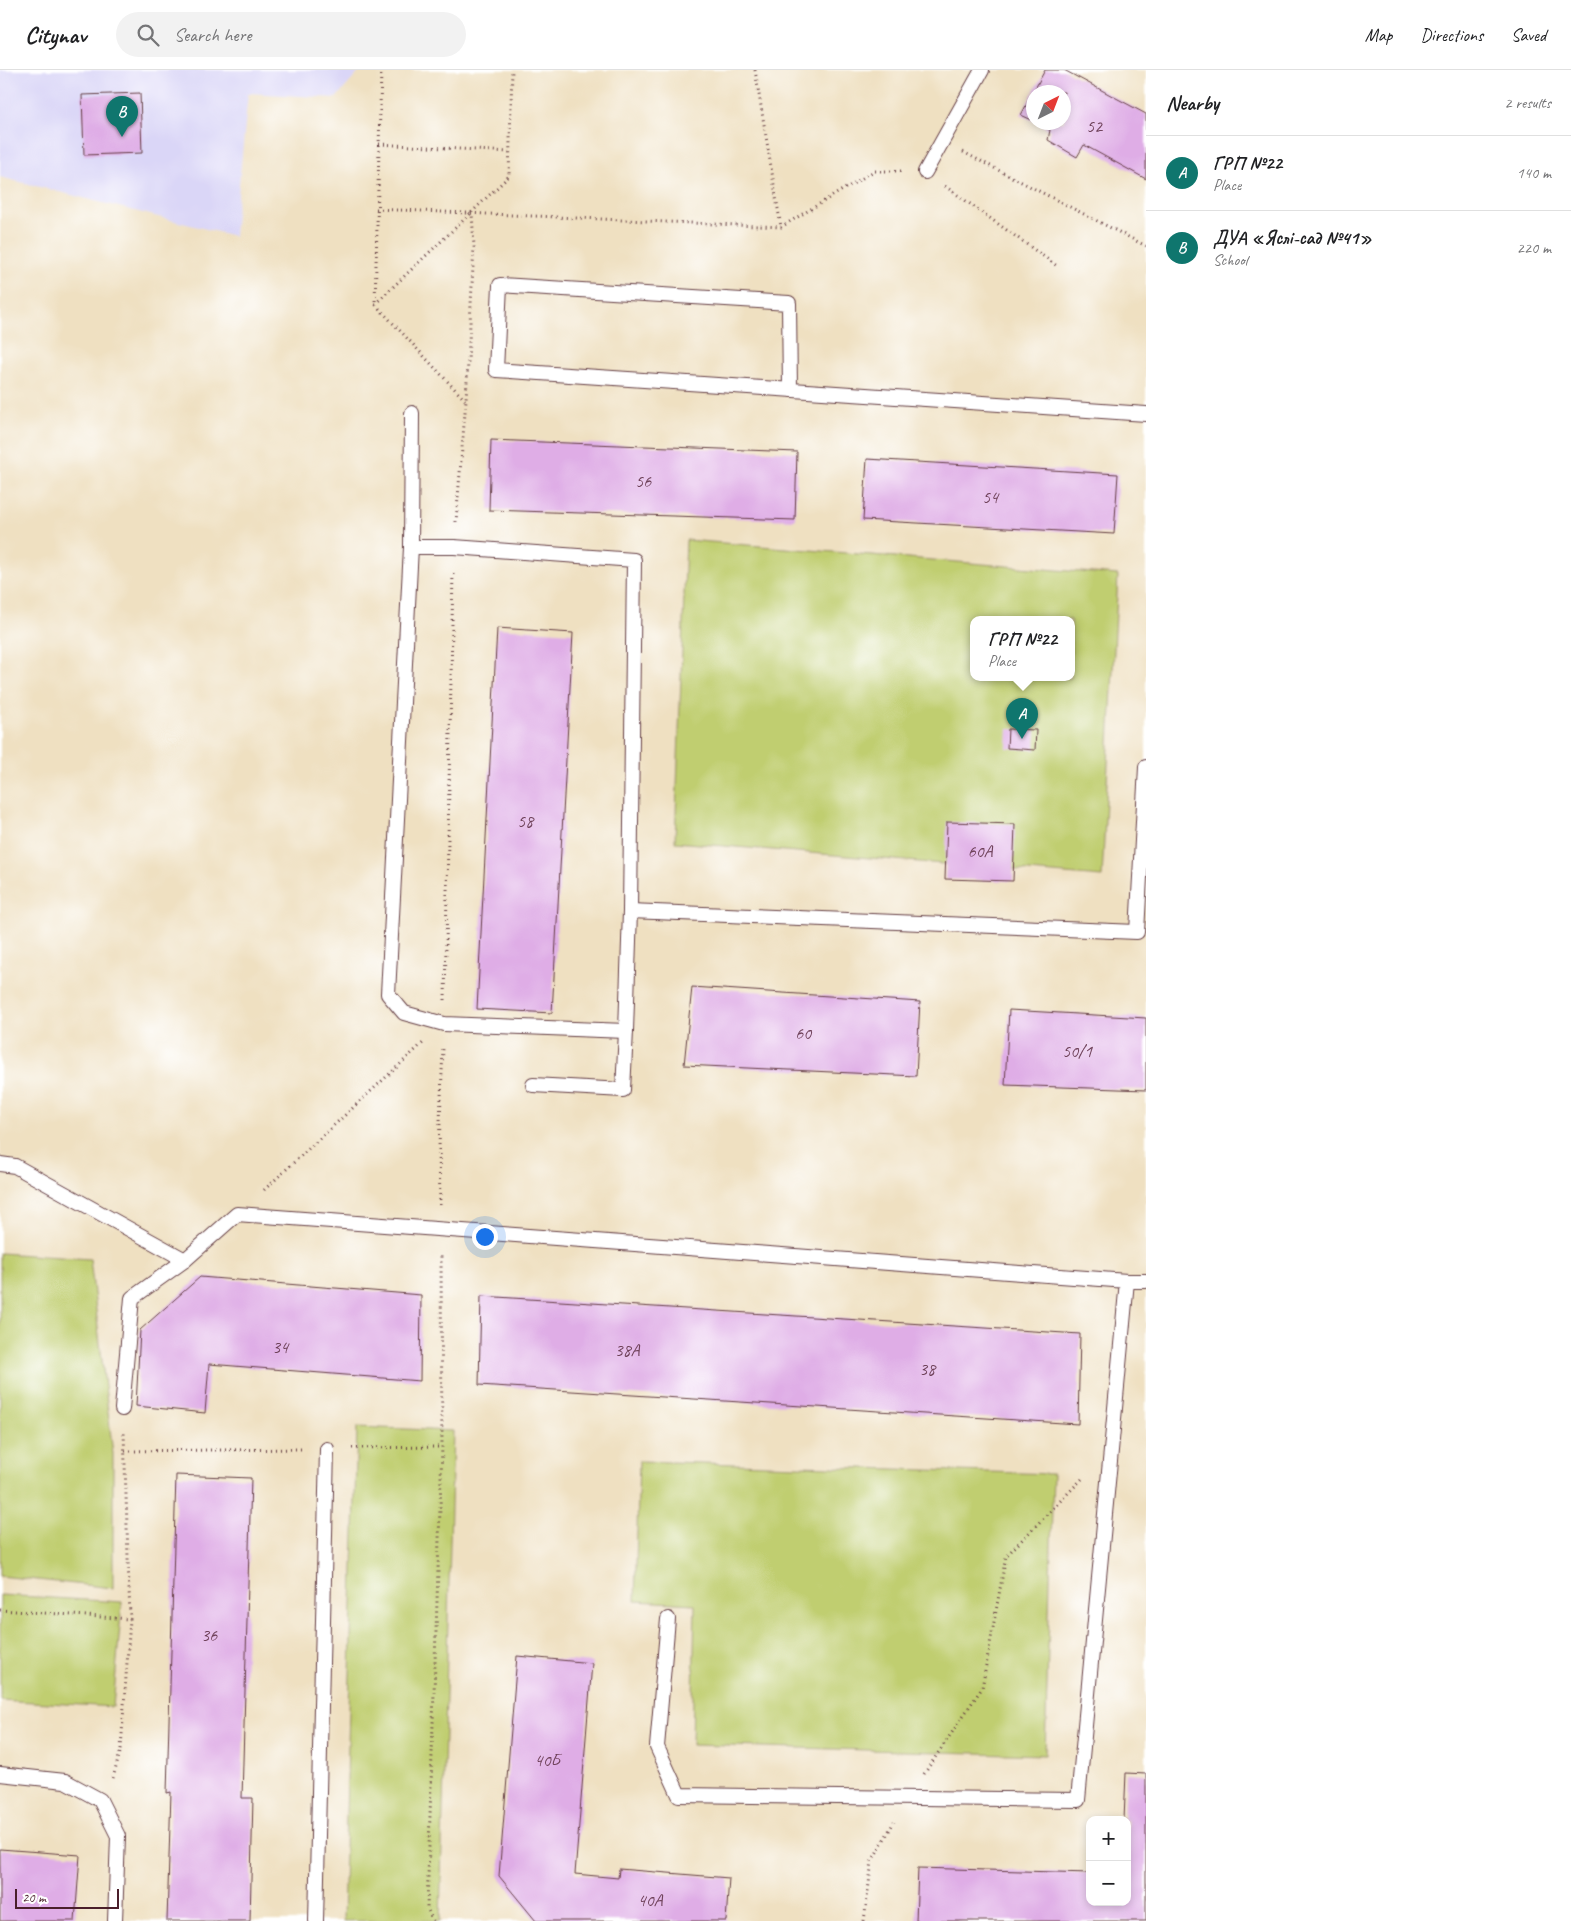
<!DOCTYPE html>
<html lang="en">
<head>
<meta charset="utf-8">
<style>
  body { margin:0; font-family:Caveat,sans-serif; background:#f2f2f2; color:#202124 }
  .controls { position:absolute; right:15px; bottom:15px; display:grid; overflow:hidden; border-radius:10px; box-shadow:0 2px 8px #0003 }
  .controls button { width:45px; height:45px; display:grid; place-items:center; padding:0; border:0; border-bottom:1px solid #e0e0e0; background:#fff; color:#202124; font:25px sans-serif }
  .compass { position:absolute; left:1026px; top:15px; width:45px; height:45px; border-radius:50%; background:#fff; box-shadow:0 2px 8px #0003; rotate:42deg }
  .scale { position:absolute; left:15px; bottom:12px; width:104px; box-sizing:border-box; padding-left:5px; border:2px solid #4a1f2b; border-top:0; font-size:14px; line-height:18px; white-space:nowrap; color:#4a1f2b; -webkit-text-stroke:4px #fff; paint-order:stroke }
  .you { position:absolute; left:484px; top:1166px; width:18px; height:18px; margin:-12px; border:4px solid #fff; border-radius:50%; background:#1a73e8; box-shadow:0 0 0 8px #1a73e833 }
  .badge { display:grid; place-items:center; width:32px; height:32px; border-radius:50%; background:#0f766e; color:#fff; font-size:16px; font-weight:700 }
  .pin { position:absolute; translate:-50% -41px; filter:drop-shadow(0 1px 2px #0008) }
  .pin::after { content:''; position:absolute; top:26px; width:18px; height:15px; background:inherit; clip-path:polygon(0 0,100% 0,50% 100%) }
  .popup { position:absolute; left:970px; top:546px; width:105px; height:65px; box-sizing:border-box; display:grid; place-content:center; border-radius:10px; background:#fff; filter:drop-shadow(0 1px 4px #0005); font-size:16px; white-space:nowrap; color:#757577 }
  .popup b { font-size:19px; color:#202124 }
  .popup::after { content:''; position:absolute; left:50%; top:100%; margin-left:-10px; border:10px solid transparent; border-top-color:#fff }
  .list { margin:0; padding:0; list-style:none }
  h2 { display:flex; justify-content:space-between; align-items:center; height:65px; margin:0; padding:0 20px; font-size:21px }
  h2 small { font-size:16px; font-weight:400; color:#757577 }
  .list li { display:grid; grid-template-columns:32px 1fr auto; gap:15px; align-items:center; box-sizing:border-box; height:75px; padding:0 20px; border-top:1px solid #e0e0e0 }
  .list b { display:block; font-size:19px; white-space:nowrap }
  .list p { margin:0; font-size:16px; white-space:nowrap; color:#757577 }
  .list em { font-size:16px; font-style:normal; color:#757577 }
  .icon { flex:none; width:28px; height:28px; fill:none; stroke:currentColor; stroke-width:2; stroke-linecap:round; stroke-linejoin:round }
  .map { position:relative; flex:none; width:1146px; height:1851px; overflow:hidden }
  header { display:flex; align-items:center; gap:30px; box-sizing:border-box; height:70px; padding:0 25px; background:#fff; border-bottom:1px solid #e0e0e0 }
  header strong { font-size:24px }
  nav { display:flex; gap:28px; margin-inline-start:auto; font-size:18px }
  .search { width:350px; height:45px; background:#f2f2f2; display:flex; align-items:center; gap:12px; box-sizing:border-box; padding:0 18px; border-radius:28px; color:#757577; font-size:19px }
  main { display:flex }
  aside { flex:1; background:#fff }
  .map>svg:first-child { display:block }
  .built { fill:#dad6f7 }
  .green { fill:#c0ce70; stroke:#85764e; fill-rule:evenodd }
  .building { fill:#dfade6 }
  .lines { fill:none; stroke-linecap:round; stroke-linejoin:round }
  .service-casing { stroke:#633c42; stroke-width:16 }
  .path { stroke:#633c42; stroke-width:3; stroke-dasharray:1 4; stroke-linecap:butt }
  .service { stroke:#fff; stroke-width:14 }
  .labels { text-anchor:middle; stroke-width:5; stroke-linejoin:round; paint-order:stroke }
  .number-label { font-size:18px; fill:#6f425a }
</style>
</head>
<body>
<header>
<strong>Citynav</strong>
<div class="search"><svg class="icon" aria-label="search" viewBox="0 0 24 24"><circle cx="10" cy="10" r="6"/><path d="M15 15l6 6"/></svg>Search here</div>
<nav><a>Map</a><a>Directions</a><a>Saved</a></nav>
</header>
<main>
<div class="map">
<svg width="1146" height="1851" viewBox="0 0 1146 1851">
  <rect width="100%" height="100%" fill="#fff"/>
  <filter id="ink" filterUnits="userSpaceOnUse"><feTurbulence type="fractalNoise" baseFrequency=".02" numOctaves="2"/><feDisplacementMap in="SourceGraphic" scale="10" xChannelSelector="R" yChannelSelector="G"/><feConvolveMatrix kernelMatrix="1 2 1 2 8 2 1 2 1" color-interpolation-filters="sRGB"/></filter>
  <filter id="wash" filterUnits="userSpaceOnUse"><feTurbulence type="fractalNoise" baseFrequency=".0096" numOctaves="4" result="noise"/><feDisplacementMap in="SourceGraphic" scale="20" xChannelSelector="R" yChannelSelector="G"/><feGaussianBlur stdDeviation="1.12" result="paint"/><feColorMatrix in="noise" values="0 0 0 0 0 0 0 0 0 0 0 0 0 0 0 0 0 1.4 0 .05"/><feComposite in="paint" operator="in"/></filter>
  <g filter="url(#wash)">
    <rect width="100%" height="100%" fill="#efe0c1"/>
    <!-- built -->
    <path class="built" d="M0 0H361L336 28 248 23 234 166 0 107Z"/>
    <!-- green -->
    <g class="green">
      <path d="M686 470 1118 505 1102 807 675 772ZM973 550H1071V608H973Z"/>
      <path d="M0 1183 90 1189 113 1384V1518L0 1506Z"/>
      <path d="M357 1357 453 1361 440 1851H343Z"/>
      <path d="M639 1391 1053 1404 1045 1685 692 1675 695 1534 635 1531Z"/>
      <path d="M0 1525 122 1532 113 1637 0 1630Z"/>
    </g>
    <g id="blocks">
      <!-- building -->
      <g class="building">
        <path d="M1045 0H1064L1146 44V109L1084 75 1077 87 1048 70 1050 60 1036 52H1064V22H1034V51L1021 45Z"/>
        <path d="M140 23 142 83 84 85 82 25Z"/>
        <path d="M491 370 797 382 795 450 489 440Z"/>
        <path d="M867 389 1118 404 1114 464 863 450Z"/>
        <path d="M497 558 573 563 552 943 477 939Z"/>
        <path d="M1008 659 1036 660 1035 680 1007 678Z"/>
        <path d="M947 752 1015 754 1013 811 945 809Z"/>
        <path d="M692 917 920 932 916 1006 684 995Z"/>
        <path d="M1009 940 1146 948V1020L1005 1015Z"/>
        <path d="M200 1207 421 1225 420 1311 209 1294 205 1343 136 1336 140 1260Z"/>
        <path d="M481 1226 1080 1264 1078 1354 479 1315Z"/>
        <path d="M176 1405 251 1408 242 1728H253L250 1851H167L171 1722 167 1723Z"/>
        <path d="M517 1586 592 1593 575 1804 618 1808 619 1799 729 1808 726 1851H536L499 1806Z"/>
        <path d="M1126 1703 1146 1704V1851H916L918 1798 1090 1803V1832H1127V1750H1124Z"/>
        <path d="M0 1779 80 1785 75 1851H0Z"/>
      </g>
    </g>
  </g>
  <g filter="url(#ink)">
    <use href="#blocks" fill-opacity="0" stroke="#633c42" stroke-width="1"/>
    <g class="lines">
      <defs>
        <g id="service">
          <path d="M925 102 982 0"/>
          <path d="M790 320 789 233 500 215 496 300 1146 344"/>
          <path d="M411 477 388 924 404 943 444 954 626 961 630 841 634 490 454 477H411L412 343"/>
          <path d="M630 841 1137 862 1146 697"/>
          <path d="M533 1015 623 1020 626 961"/>
          <path d="M0 1094 15 1096 185 1190"/>
          <path d="M122 1339 132 1228 185 1190 237 1144 1127 1211"/>
          <path d="M668 1549 657 1677 679 1725 1078 1730 1127 1211H1146"/>
          <path d="M0 1704 65 1711 100 1730 118 1766 115 1851"/>
          <path d="M316 1851 327 1379"/>
        </g>
      </defs>
      <!-- service casing -->
      <use href="#service" class="service-casing"/>
      <!-- path -->
      <g class="path">
        <path d="M381 0 375 234 465 330"/>
        <path d="M755 0 781 157"/>
        <path d="M379 74 509 82"/>
        <path d="M963 82 1146 176"/>
        <path d="M945 116 1057 196"/>
        <path d="M376 139 781 157 874 101H901"/>
        <path d="M375 234 472 142"/>
        <path d="M456 452 466 330 474 177 472 142 509 106 512 0"/>
        <path d="M445 930 453 501"/>
        <path d="M264 1120 423 973"/>
        <path d="M440 1135 439 1077 443 978"/>
        <path d="M352 1378 442 1377"/>
        <path d="M125 1381 304 1379"/>
        <path d="M0 1540 130 1549"/>
        <path d="M924 1704 982 1618 1006 1486 1082 1409"/>
        <path d="M113 1708 121 1679 130 1549 124 1363"/>
        <path d="M433 1851 427 1838 442 1377 441 1183"/>
        <path d="M864 1851 872 1791 894 1752"/>
      </g>
      <!-- service -->
      <use href="#service" class="service"/>
    </g>
  </g>
  <g class="labels">
    <!-- number labels -->
    <g class="number-label">
      <text x="1094" y="62">52</text>
      <text x="643" y="417">56</text>
      <text x="990" y="433">54</text>
      <text x="525" y="757">58</text>
      <text x="980" y="787">60А</text>
      <text x="803" y="969">60</text>
      <text x="1077" y="987">50/1</text>
      <text x="280" y="1283">34</text>
      <text x="627" y="1286">38А</text>
      <text x="927" y="1305">38</text>
      <text x="209" y="1571">36</text>
      <text x="547" y="1696">40Б</text>
      <text x="650" y="1836">40А</text>
    </g>
  </g>
</svg>
<div class="controls">
<button>+</button>
<button>−</button>
</div>
<svg class="compass" viewBox="-18 -18 36 36"><path d="M0-13l5 13h-10z" fill="#e53935"/><path d="M0 13l5-13h-10z" fill="#757577"/></svg>
<div class="scale">20 m</div>
<div class="you"></div>
<div class="pin badge" style="left:1022px;top:669px">A</div>
<div class="popup"><b>ГРП №22</b>Place</div>
<div class="pin badge" style="left:122px;top:67px">B</div>
</div>
<aside>
<h2>Nearby<small>2 results</small></h2>
<ul class="list">
<li><span class="badge">A</span><div><b>ГРП №22</b><p>Place</p></div><em>140 m</em></li>
<li><span class="badge">B</span><div><b>ДУА «Яслі-сад №41»</b><p>School</p></div><em>220 m</em></li>
</ul>
</aside>
</main>
</body>
</html>
